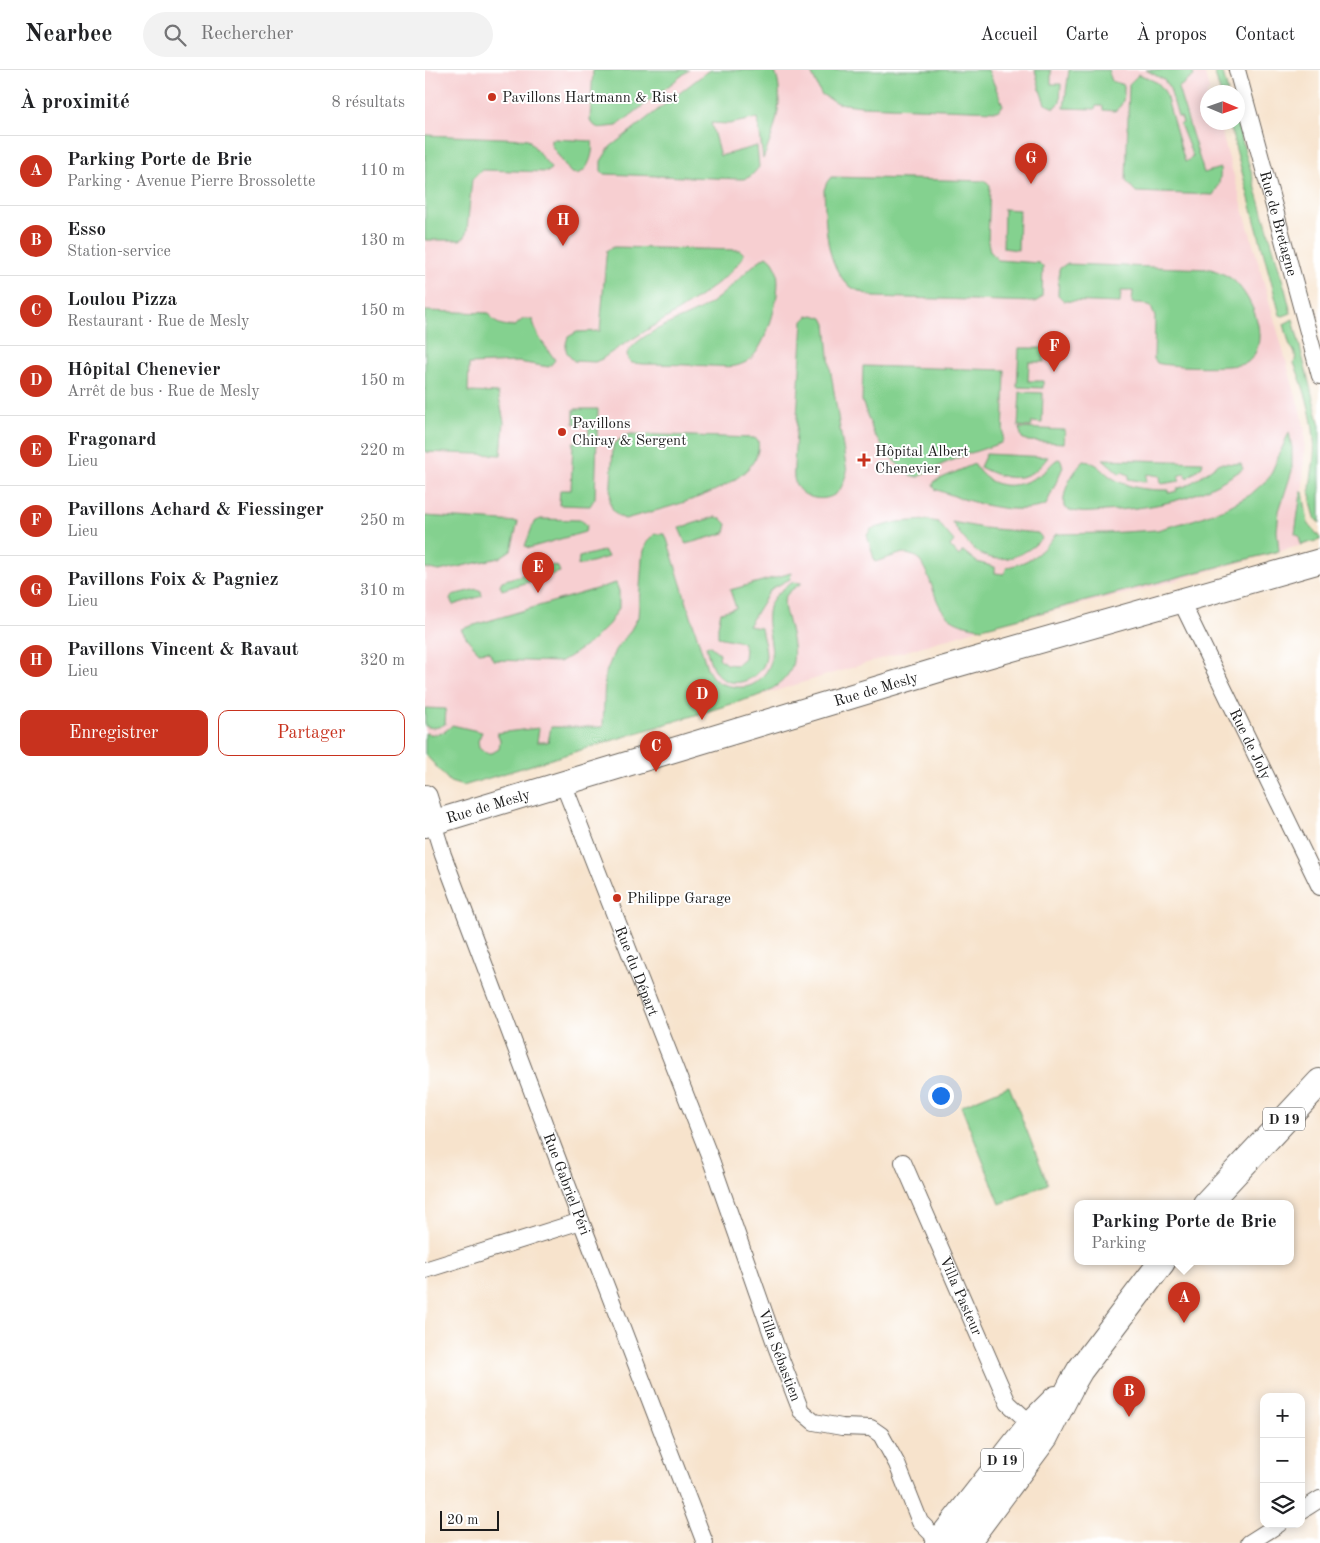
<!DOCTYPE html>
<html lang="fr">
<head>
<meta charset="utf-8">
<style>
  body { margin:0; font-family:"Old Standard TT",serif; background:#f2f2f2; color:#202124 }
  .controls { position:absolute; right:15px; bottom:15px; display:grid; overflow:hidden; border-radius:10px; box-shadow:0 2px 12px #0003 }
  .controls button { width:45px; height:45px; display:grid; place-items:center; padding:0; border:0; border-bottom:1px solid #e0e0e0; background:#fff; color:#202124; font:25px sans-serif }
  .compass { position:absolute; left:775px; top:15px; width:45px; height:45px; border-radius:50%; background:#fff; box-shadow:0 2px 12px #0003; rotate:92deg }
  .scale { position:absolute; left:15px; bottom:12px; width:59px; box-sizing:border-box; padding-left:5px; border:2px solid #1c1c1c; border-top:0; font-size:14px; line-height:18px; white-space:nowrap; color:#1c1c1c; -webkit-text-stroke:4px #fff; paint-order:stroke }
  .you { position:absolute; left:515px; top:1025px; width:18px; height:18px; margin:-12px; border:4px solid #fff; border-radius:50%; background:#1a73e8; box-shadow:0 0 0 8px #1a73e833 }
  .badge { display:grid; place-items:center; width:32px; height:32px; border-radius:50%; background:#c8321e; color:#fff; font-size:16px; font-weight:700 }
  .pin { position:absolute; translate:-50% -41px; filter:drop-shadow(0 1px 2px #0008) }
  .pin::after { content:''; position:absolute; top:26px; width:18px; height:15px; background:inherit; clip-path:polygon(0 0,100% 0,50% 100%) }
  .popup { position:absolute; left:649px; top:1130px; width:220px; height:65px; box-sizing:border-box; display:grid; place-content:center; border-radius:10px; background:#fff; filter:drop-shadow(0 1px 4px #0005); font-size:16px; white-space:nowrap; color:#757577 }
  .popup b { font-size:19px; color:#202124 }
  .popup::after { content:''; position:absolute; left:50%; top:100%; margin-left:-10px; border:10px solid transparent; border-top-color:#fff }
  .list { margin:0; padding:0; list-style:none }
  h2 { display:flex; justify-content:space-between; align-items:center; height:65px; margin:0; padding:0 20px; font-size:21px }
  h2 small { font-size:16px; font-weight:400; color:#757577 }
  .list li { display:grid; grid-template-columns:32px 1fr auto; gap:15px; align-items:center; box-sizing:border-box; height:70px; padding:0 20px; border-top:1px solid #e0e0e0 }
  .list b { display:block; font-size:19px; white-space:nowrap }
  .list p { margin:0; font-size:16px; white-space:nowrap; color:#757577 }
  .list em { font-size:16px; font-style:normal; color:#757577 }
  .actions { display:flex; gap:10px; padding:15px 20px }
  .actions a { flex:1; padding:11px 0; border:1px solid #c8321e; border-radius:10px; text-align:center; font-size:18px; color:#c8321e }
  .actions .main { background:#c8321e; color:#fff }
  .icon { flex:none; width:28px; height:28px; fill:none; stroke:currentColor; stroke-width:2; stroke-linecap:round; stroke-linejoin:round }
  .map { position:relative; flex:none; width:895px; height:1473px; overflow:hidden }
  header { display:flex; align-items:center; gap:30px; box-sizing:border-box; height:70px; padding:0 25px; background:#fff; border-bottom:1px solid #e0e0e0 }
  header strong { font-size:24px }
  nav { display:flex; gap:28px; margin-inline-start:auto; font-size:18px }
  .search { width:350px; height:45px; background:#f2f2f2; display:flex; align-items:center; gap:12px; box-sizing:border-box; padding:0 18px; border-radius:28px; color:#757577; font-size:19px }
  main { display:flex }
  aside { flex:1; background:#fff }
  .map>svg:first-child { display:block }
  .built { fill:#f7cfd1 }
  .green { fill:#84d18f; stroke:#507656 }
  .lines { fill:none; stroke-linecap:round; stroke-linejoin:round }
  .street-casing { stroke:#69625a; stroke-width:18 }
  .secondary-casing { stroke:#69625a; stroke-width:26 }
  .primary-casing { stroke:#69625a; stroke-width:28 }
  .street { stroke:#fff; stroke-width:16 }
  .secondary { stroke:#fff; stroke-width:24 }
  .primary { stroke:#fff; stroke-width:26 }
  .poi-dot { fill:#c8321e; stroke:#fff; stroke-width:2 }
  .labels { text-anchor:middle; stroke-width:4; stroke-linejoin:round; paint-order:stroke }
  .shield { fill:#fff; stroke:#606060; stroke-width:1 }
  .shield-label { font-size:14px; font-weight:bold; fill:#1c1c1c }
  .poi-label { font-size:15px; fill:#1c1c1c; stroke:#fff; text-anchor:start }
  .street-label { font-size:15px; fill:#1c1c1c; stroke:#fff }
</style>
</head>
<body>
<header>
<strong>Nearbee</strong>
<div class="search"><svg class="icon" aria-label="search" viewBox="0 0 24 24"><circle cx="10" cy="10" r="6"/><path d="M15 15l6 6"/></svg>Rechercher</div>
<nav><a>Accueil</a><a>Carte</a><a>À propos</a><a>Contact</a></nav>
</header>
<main>
<aside>
<h2>À proximité<small>8 résultats</small></h2>
<ul class="list">
<li><span class="badge">A</span><div><b>Parking Porte de Brie</b><p>Parking · Avenue Pierre Brossolette</p></div><em>110 m</em></li>
<li><span class="badge">B</span><div><b>Esso</b><p>Station-service</p></div><em>130 m</em></li>
<li><span class="badge">C</span><div><b>Loulou Pizza</b><p>Restaurant · Rue de Mesly</p></div><em>150 m</em></li>
<li><span class="badge">D</span><div><b>Hôpital Chenevier</b><p>Arrêt de bus · Rue de Mesly</p></div><em>150 m</em></li>
<li><span class="badge">E</span><div><b>Fragonard</b><p>Lieu</p></div><em>220 m</em></li>
<li><span class="badge">F</span><div><b>Pavillons Achard &amp; Fiessinger</b><p>Lieu</p></div><em>250 m</em></li>
<li><span class="badge">G</span><div><b>Pavillons Foix &amp; Pagniez</b><p>Lieu</p></div><em>310 m</em></li>
<li><span class="badge">H</span><div><b>Pavillons Vincent &amp; Ravaut</b><p>Lieu</p></div><em>320 m</em></li>
</ul>
<div class="actions"><a class="main">Enregistrer</a><a>Partager</a></div>
</aside>
<div class="map">
<svg width="895" height="1473" viewBox="0 0 895 1473">
  <rect width="100%" height="100%" fill="#fff"/>
  <filter id="ink" filterUnits="userSpaceOnUse"><feTurbulence type="fractalNoise" baseFrequency=".02" numOctaves="2"/><feDisplacementMap in="SourceGraphic" scale="10" xChannelSelector="R" yChannelSelector="G"/><feConvolveMatrix kernelMatrix="1 2 1 2 8 2 1 2 1" color-interpolation-filters="sRGB"/></filter>
  <filter id="wash" filterUnits="userSpaceOnUse"><feTurbulence type="fractalNoise" baseFrequency=".0096" numOctaves="4" result="noise"/><feDisplacementMap in="SourceGraphic" scale="20" xChannelSelector="R" yChannelSelector="G"/><feGaussianBlur stdDeviation="1.12" result="paint"/><feColorMatrix in="noise" values="0 0 0 0 0 0 0 0 0 0 0 0 0 0 0 0 0 1.4 0 .05"/><feComposite in="paint" operator="in"/></filter>
  <g filter="url(#wash)">
    <rect width="100%" height="100%" fill="#f7e3cc"/>
    <!-- built -->
    <path class="built" d="M0 0H779L785 22H782V52L794 53 880 358 878 422 883 453 895 468V470L717 520 557 558 38 716 0 684Z"/>
    <!-- green -->
    <g class="green">
      <path d="M168 0H264L192 56 173 58 166 53 165 49Z"/>
      <path d="M286 0H349C362 26 348 65 338 89L333 48 304 54 286 53 295 86 332 76 334 97C328 104 325 109 316 109L179 104 176 101V91L185 77 279 4Z"/>
      <path d="M385 0H563L578 35 576 38 572 41 436 36 412 33 396 24Z"/>
      <path d="M610 0H626V14H636L635 33 629 38 620 34 616 23Z"/>
      <path d="M644 0H685L684 3 687 11 699 15C699 26 700 34 690 41L678 40V36H671L670 39 639 38Z"/>
      <path d="M721 0H767L769 6 753 18 779 103 795 98C796 109 794 116 788 125L711 122 701 111 704 14 714 4 733 13 740 22 760 92 768 87 755 54 758 53 756 47H753L745 19 739 10Z"/>
      <path d="M789 0H797L803 22H795Z"/>
      <path d="M804 53H812L860 219 866 243 858 246 855 245Z"/>
      <path d="M0 65 103 69 126 98 123 102 57 100 47 109 42 160 40 167 35 170H0Z"/>
      <path d="M130 69 167 71C170 83 161 111 145 102L126 75V70Z"/>
      <path d="M406 107 561 111 565 115 563 172 565 181 573 190 614 193 618 197 617 227 611 232 449 227C440 223 428 220 421 213 399 189 401 150 399 120L402 112Z"/>
      <path d="M579 139 594 140 593 180 578 178Z"/>
      <path d="M189 177 315 180 319 184C306 216 209 265 177 289L170 292 149 291C140 283 139 278 143 267L152 262 175 261 181 187 182 180Z"/>
      <path d="M341 186C368 196 343 277 324 290 322 292 317 294 314 295 306 298 295 296 287 296 264 295 241 294 218 294L207 293 203 290 202 283C220 259 253 252 278 238 303 224 319 200 341 186Z"/>
      <path d="M641 194 786 199C797 203 807 207 814 216 830 235 845 273 823 292 815 299 744 297 732 293L729 289 730 247 726 237 716 233H707L708 221H696L695 233 639 231 633 225 634 199Z"/>
      <path d="M0 241 64 243C69 255 78 256 90 256L98 249 108 250C110 266 121 276 130 290L124 297 93 292 44 294 43 322 73 323 79 352 76 385 0 382Z"/>
      <path d="M389 245 398 248 401 254 405 297 422 402C419 410 417 421 409 425 396 433 374 427 370 412 368 407 369 401 369 396L378 251 383 246Z"/>
      <path d="M868 249 895 356V453L891 450C888 441 885 430 885 420 886 403 891 386 889 369 887 343 879 317 869 293 872 287 870 281 865 276L859 254Z"/>
      <path d="M594 278H619V292H604L603 311H618V318L592 317Z"/>
      <path d="M438 296 580 300 578 369 576 373 543 384 518 394 494 407 486 406 469 391 449 364 437 331Z"/>
      <path d="M595 322 618 323 617 353 607 352 606 357 593 356Z"/>
      <path d="M149 339H173L170 428 165 436 134 435 135 420H146L148 372H163L164 354H149Z"/>
      <path d="M594 358 640 360 639 373 603 371 597 368Z"/>
      <path d="M864 362 867 378V401L854 441 852 461 854 481 557 558C501 552 518 521 492 487L478 483 450 492 442 465 446 459 473 452 502 450 513 452 529 471 525 476 534 486 538 481 552 492 570 497V503L579 504 582 497C606 492 616 483 631 464L681 463 732 460 768 450 799 439 825 425 844 408Z"/>
      <path d="M206 364 329 368 333 370C341 418 234 439 200 449 192 446 188 442 185 433L188 375 199 366Z"/>
      <path d="M561 384 623 387C604 414 581 411 555 397Z"/>
      <path d="M633 389 636 390 638 397 621 435C589 447 541 431 510 419L508 415 510 411 549 394C566 422 594 420 619 402 624 398 627 392 633 389Z"/>
      <path d="M678 389 778 392 777 396 762 408 760 403 753 406 755 411 736 414 735 406 722 404 721 412 703 409 704 405 697 402 695 404Z"/>
      <path d="M659 391C674 392 677 402 689 409 706 419 725 420 744 420V423L752 421 751 419 763 415 795 393 816 394 818 399C770 430 736 437 680 441 667 442 650 445 639 437 637 420 647 403 659 391Z"/>
      <path d="M876 422H878L883 453 895 468V470L876 475 874 466 870 464Z"/>
      <path d="M0 446 93 452 86 480 74 488 14 501 0 498Z"/>
      <path d="M290 447 296 448 302 454 300 463 261 474 254 458Z"/>
      <path d="M116 449 156 450 162 455 160 462 104 478 100 476 109 452Z"/>
      <path d="M527 452 558 458 613 463 617 468C603 484 577 496 556 484 544 477 534 463 527 452Z"/>
      <path d="M230 464H239L242 469 282 598C286 607 291 613 301 615 313 618 325 619 334 610 360 586 337 565 344 537 348 525 358 519 368 512L377 513C371 517 363 521 360 528 358 534 360 541 362 547 366 565 375 591 361 607 355 615 345 620 336 625L38 716 25 712 0 684V663C12 666 19 664 27 655L57 662 53 671 54 677 61 683H67L74 679 75 670 72 663 114 658 112 672H123L126 657H178L180 605 190 580 204 563 213 547 217 489 221 473Z"/>
      <path d="M178 481 181 483 183 487 153 496 154 487Z"/>
      <path d="M129 495 133 497 135 502 77 520 75 515 77 511Z"/>
      <path d="M366 503 365 509 346 519 323 556 336 558C337 567 341 576 341 585 341 606 312 621 295 607 287 601 283 586 281 576L284 575 295 584 294 588 301 594 311 595 319 588 320 579 317 572 293 567V556L296 542 311 538 305 520Z"/>
      <path d="M191 513 194 521V538L184 554 166 572 150 583 135 592 68 590 64 581 54 582 43 570 36 559Z"/>
      <path d="M52 519 56 521 57 526 28 535 25 529 27 525Z"/>
      <path d="M0 638 21 639 20 654C13 658 8 659 0 656Z"/>
      <path d="M584 1016 623 1114 575 1134 536 1036Z"/>
    </g>
  </g>
  <g filter="url(#ink)">
    <g class="lines">
      <defs>
        <g id="street">
          <path id="s1" d="M812 0 895 306"/>
          <path id="s2" d="M756 531 895 817"/>
          <path id="s3" d="M138 713 286 1090 352 1279 376 1341 389 1352 417 1357 446 1358 456 1365 472 1394 495 1452 514 1471"/>
          <path id="s4" d="M8 753 18 785 156 1151 280 1473"/>
          <path id="s5" d="M478 1092 583 1333 606 1354"/>
          <path d="M0 1200 156 1151"/>
          <path d="M876 1441 895 1429"/>
          <path d="M824 1473 854 1454"/>
        </g>
        <g id="secondary">
          <path d="M0 727 8 753"/>
          <path id="s6" d="M0 755 517 599 895 491"/>
        </g>
        <g id="primary">
          <path d="M781 1134 895 1012"/>
          <path d="M513 1473 606 1354 631 1329"/>
          <path d="M541 1473 620 1367 648 1312 655 1300 737 1192"/>
        </g>
      </defs>
      <!-- street casing -->
      <use href="#street" class="street-casing"/>
      <!-- secondary casing -->
      <use href="#secondary" class="secondary-casing"/>
      <!-- primary casing -->
      <use href="#primary" class="primary-casing"/>
      <!-- street -->
      <use href="#street" class="street"/>
      <!-- secondary -->
      <use href="#secondary" class="secondary"/>
      <!-- primary -->
      <use href="#primary" class="primary"/>
    </g>
  </g>
  <!-- markers -->
  <g class="poi-dot">
    <circle cx="67" cy="27" r="5"/>
    <circle cx="137" cy="362" r="5"/>
    <path d="M436.5 382.5h5v5h5v5h-5v5h-5v-5h-5v-5h5z"/>
    <circle cx="192" cy="828" r="5"/>
  </g>
  <g class="labels">
    <!-- shield labels -->
    <g class="shield">
      <rect x="838" y="1037.5" width="42" height="23" rx="4"/>
      <rect x="556" y="1378.5" width="42" height="23" rx="4"/>
    </g>
    <g class="shield-label">
      <text x="859" y="1054">D 19</text>
      <text x="577" y="1395">D 19</text>
    </g>
    <!-- poi labels -->
    <g class="poi-label">
      <text x="77" y="32">Pavillons Hartmann &amp; Rist</text>
      <text x="147" y="358">Pavillons<tspan x="147" dy="17">Chiray &amp; Sergent</tspan></text>
      <text x="450" y="386">Hôpital Albert<tspan x="450" dy="17">Chenevier</tspan></text>
      <text x="202" y="833">Philippe Garage</text>
    </g>
    <!-- street labels -->
    <g class="street-label">
      <text dy="5" stroke="none"><textPath href="#s1" startOffset="159">Rue de Bretagne</textPath></text>
      <text dy="5" stroke="none"><textPath href="#s6" startOffset="471">Rue de Mesly</textPath></text>
      <text dy="5" stroke="none"><textPath href="#s2" startOffset="159">Rue de Joly</textPath></text>
      <text dy="5" stroke="none"><textPath href="#s6" startOffset="66">Rue de Mesly</textPath></text>
      <text dy="5" stroke="none"><textPath href="#s3" startOffset="202">Rue du Départ</textPath></text>
      <text dy="5" stroke="none"><textPath href="#s4" startOffset="385">Rue Gabriel Péri</textPath></text>
      <text dy="5" stroke="none"><textPath href="#s5" startOffset="146">Villa Pasteur</textPath></text>
      <text dy="5" stroke="none"><textPath href="#s3" startOffset="612">Villa Sébastien</textPath></text>
    </g>
  </g>
</svg>
<div class="controls">
<button>+</button>
<button>−</button>
<button><svg class="icon" aria-label="layers" viewBox="0 0 24 24"><path d="M12 4l9 5-9 5-9-5zM3 14l9 5 9-5"/></svg></button>
</div>
<svg class="compass" viewBox="-18 -18 36 36"><path d="M0-13l5 13h-10z" fill="#e53935"/><path d="M0 13l5-13h-10z" fill="#757577"/></svg>
<div class="scale">20 m</div>
<div class="you"></div>
<div class="pin badge" style="left:759px;top:1253px">A</div>
<div class="popup"><b>Parking Porte de Brie</b>Parking</div>
<div class="pin badge" style="left:704px;top:1347px">B</div>
<div class="pin badge" style="left:231px;top:702px">C</div>
<div class="pin badge" style="left:277px;top:650px">D</div>
<div class="pin badge" style="left:113px;top:523px">E</div>
<div class="pin badge" style="left:629px;top:302px">F</div>
<div class="pin badge" style="left:606px;top:114px">G</div>
<div class="pin badge" style="left:138px;top:176px">H</div>
</div>
</main>
</body>
</html>
